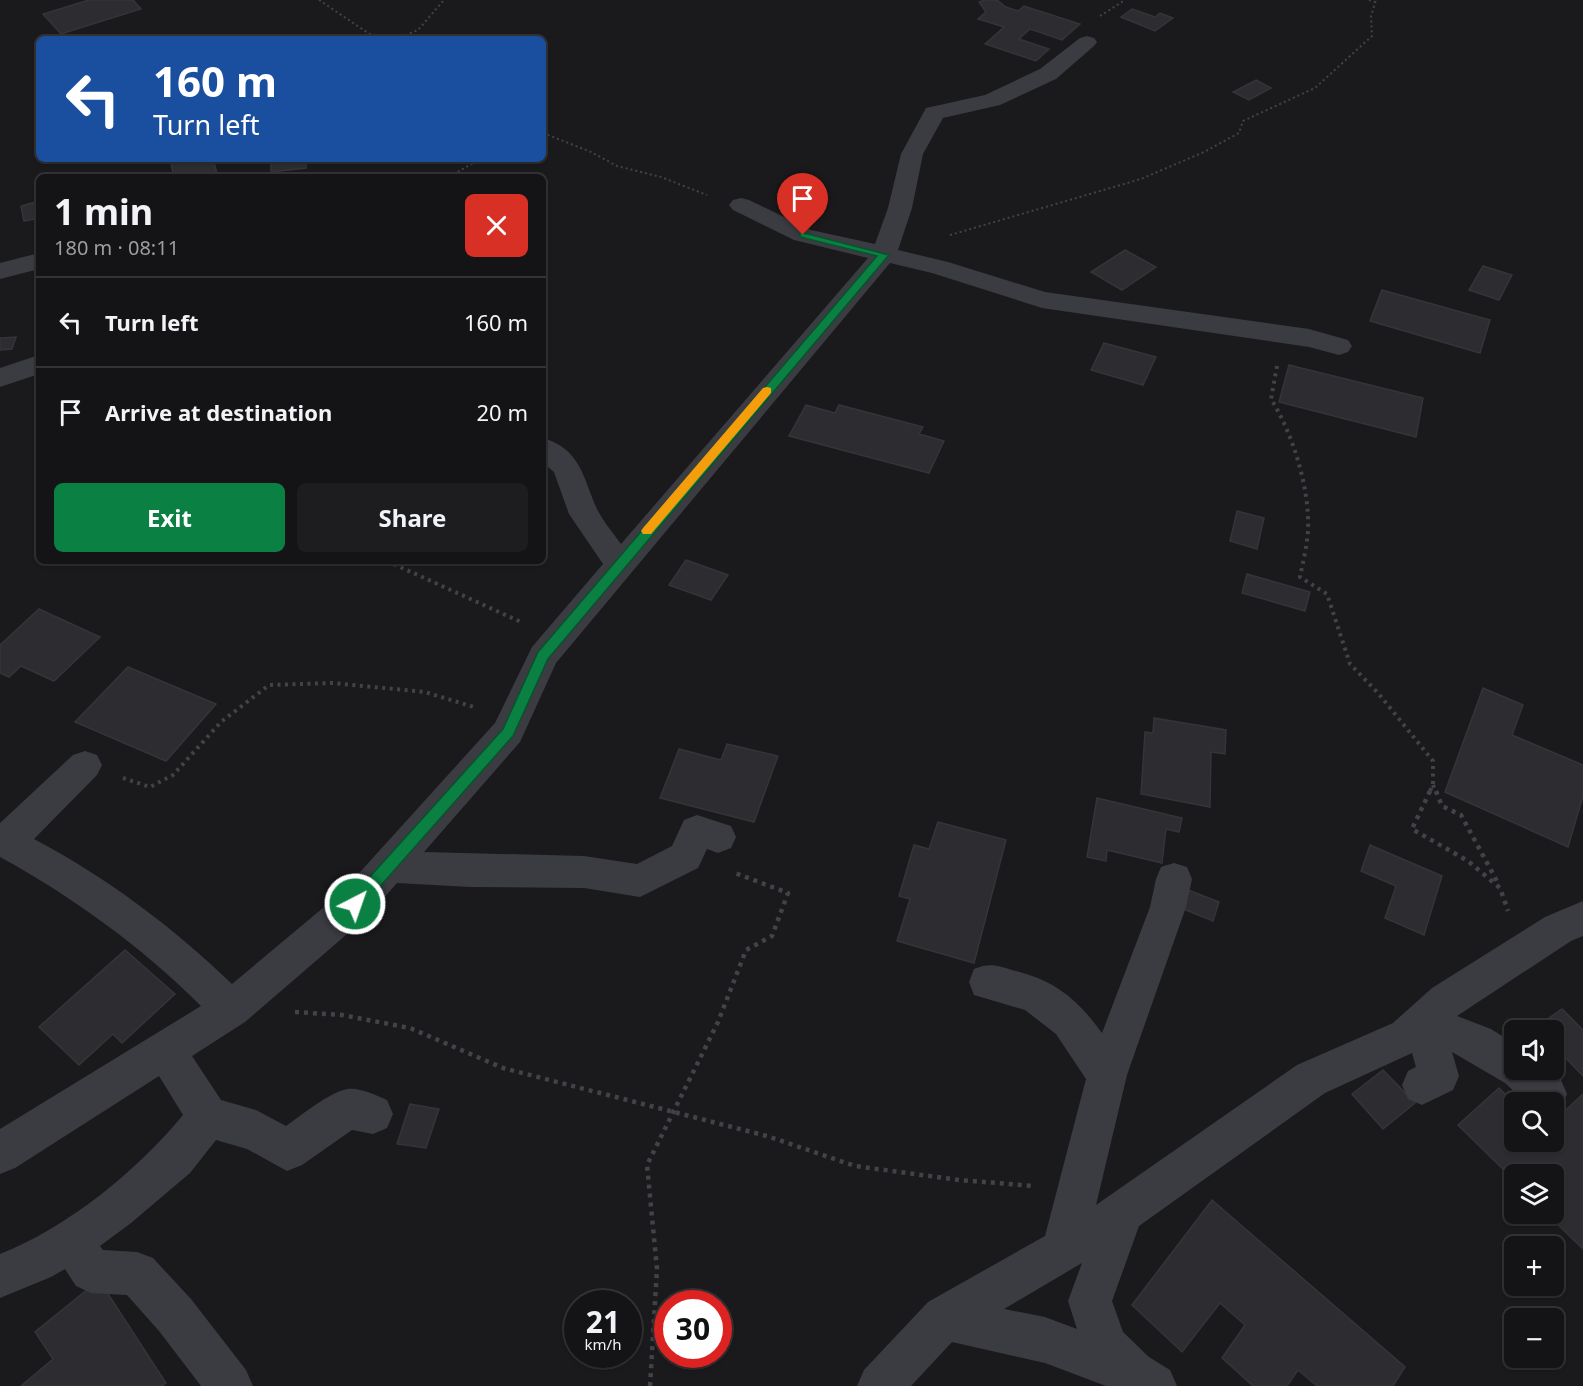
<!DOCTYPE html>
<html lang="en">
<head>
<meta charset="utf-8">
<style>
	body { margin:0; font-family:"Noto Sans",sans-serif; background:#1d1d1f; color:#f1f3f6; height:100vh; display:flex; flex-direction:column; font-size:22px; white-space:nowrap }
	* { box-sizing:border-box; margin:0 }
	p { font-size:20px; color:#9d9ea1 }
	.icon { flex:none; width:33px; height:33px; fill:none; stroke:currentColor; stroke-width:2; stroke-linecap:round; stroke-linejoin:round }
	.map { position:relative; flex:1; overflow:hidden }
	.panel { position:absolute; left:36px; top:174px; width:510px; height:390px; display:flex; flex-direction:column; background:#141416; border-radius:9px; box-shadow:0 2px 4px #0004,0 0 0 2px #333335 }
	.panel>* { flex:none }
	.banner { position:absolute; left:36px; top:36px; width:510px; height:126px; border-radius:9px; box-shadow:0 2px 4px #0004,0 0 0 2px #333335; background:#1a4fa0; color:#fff; overflow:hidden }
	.tools { position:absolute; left:1504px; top:1020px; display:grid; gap:12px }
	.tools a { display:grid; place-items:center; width:60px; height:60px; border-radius:9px; background:#141416; box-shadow:0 2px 4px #0004,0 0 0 2px #333335; font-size:30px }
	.speed { position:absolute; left:564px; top:1290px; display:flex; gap:12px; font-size:30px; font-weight:700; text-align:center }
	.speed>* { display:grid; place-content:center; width:78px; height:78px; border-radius:50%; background:#141416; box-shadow:0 2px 4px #0004,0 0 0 2px #333335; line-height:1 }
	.speed small { font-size:15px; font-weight:400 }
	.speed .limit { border:9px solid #d22; background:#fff; color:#111 }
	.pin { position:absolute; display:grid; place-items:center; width:51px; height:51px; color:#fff; margin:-62px -26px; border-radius:50% 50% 50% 0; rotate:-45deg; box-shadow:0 0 6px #0007 }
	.pin .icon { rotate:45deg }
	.me { position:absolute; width:66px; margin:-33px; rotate:41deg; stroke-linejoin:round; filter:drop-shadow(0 0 4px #0008) }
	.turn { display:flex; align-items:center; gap:21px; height:126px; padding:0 18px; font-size:27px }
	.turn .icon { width:78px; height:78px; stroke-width:2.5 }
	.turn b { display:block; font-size:42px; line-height:51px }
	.round { display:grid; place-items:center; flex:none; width:63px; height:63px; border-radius:9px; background:#1d1d1f }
	.overview { display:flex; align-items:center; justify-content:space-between; height:102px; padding:0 18px }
	h1 { font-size:36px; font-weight:700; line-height:45px }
	.action { display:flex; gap:12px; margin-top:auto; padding:12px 18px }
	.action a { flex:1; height:69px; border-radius:9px; background:#0b8043; color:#fff; font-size:24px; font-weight:700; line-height:69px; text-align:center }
	.action a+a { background:#1d1d1f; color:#f1f3f6 }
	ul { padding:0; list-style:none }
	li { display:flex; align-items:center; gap:18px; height:90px; padding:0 18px; border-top:2px solid #333335 }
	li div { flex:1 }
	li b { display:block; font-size:22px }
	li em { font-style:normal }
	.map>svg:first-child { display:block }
	.building { fill:#2d2d31; stroke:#343439; stroke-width:1.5 }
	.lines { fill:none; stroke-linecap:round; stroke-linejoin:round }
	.path-far2 { stroke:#414349; stroke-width:2; stroke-dasharray:2 3; stroke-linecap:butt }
	.path-far1 { stroke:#414349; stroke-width:4; stroke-dasharray:3 4.5; stroke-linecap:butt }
	.path { stroke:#414349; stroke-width:4.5; stroke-dasharray:4 5; stroke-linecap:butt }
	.minor { fill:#3b3c42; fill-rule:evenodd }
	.route { fill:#0b8043; stroke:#07532c; stroke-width:1.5 }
	.slow { fill:#f59e0b }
</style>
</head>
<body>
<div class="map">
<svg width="1583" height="1386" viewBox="0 0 1583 1386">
	<rect width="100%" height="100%" fill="#1a1a1d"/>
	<g class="building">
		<polygon points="89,0 133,0 141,9 61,34 43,14"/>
		<polygon points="985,0 997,0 1006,7 1018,11 1024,6 1080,24 1062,40 1030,29 1019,39 1049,49 1036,61 985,44 1004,27 978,19 986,12 979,2"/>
		<polygon points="1132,9 1155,17 1160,13 1173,18 1155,31 1121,17"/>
		<polygon points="1256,80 1271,88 1249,100 1233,92"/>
		<polygon points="170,159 213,159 218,177 174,177"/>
		<polygon points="271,159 306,159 306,168 271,172"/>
		<polygon points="39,201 39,231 38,231 34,219 24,221 21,206"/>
		<polygon points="1125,250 1156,267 1122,290 1091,272"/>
		<polygon points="1483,266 1512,275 1499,300 1469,290"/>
		<polygon points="1382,290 1490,320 1480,353 1370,321"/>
		<polygon points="16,337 12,349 0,350 0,338"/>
		<polygon points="1104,343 1156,357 1143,385 1091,370"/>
		<polygon points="1289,365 1423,398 1416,437 1279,402"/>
		<polygon points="806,405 835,413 839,405 923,427 919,434 944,441 929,473 789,436"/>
		<polygon points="1237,511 1264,518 1257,549 1230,541"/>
		<polygon points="686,560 728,575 711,600 669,585"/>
		<polygon points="1247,574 1310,592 1305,611 1242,593"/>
		<polygon points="39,609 100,637 54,681 21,666 9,677 0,673 0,645"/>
		<polygon points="128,667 216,704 166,761 75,722"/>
		<polygon points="1483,688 1523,705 1512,735 1583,765 1583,796 1568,847 1445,792"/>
		<polygon points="1154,718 1226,730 1225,754 1211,752 1210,807 1141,794 1145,732 1153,733"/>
		<polygon points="727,744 778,756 754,822 660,798 679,749 721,760"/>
		<polygon points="1097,798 1182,818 1179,832 1166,829 1162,863 1107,850 1106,861 1087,857"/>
		<polygon points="938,822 1006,840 974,963 897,941 910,899 899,896 914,845 929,849"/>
		<polygon points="1370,845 1442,876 1424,935 1385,918 1396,886 1361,871"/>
		<polygon points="1188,890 1219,902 1213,921 1181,908"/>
		<polygon points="125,950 175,994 122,1043 113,1034 79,1065 39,1027"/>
		<polygon points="1562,1009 1583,1030 1583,1076 1554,1046 1554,1030 1539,1030 1536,1027"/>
		<polygon points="1383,1070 1415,1103 1383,1129 1352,1094"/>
		<polygon points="1499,1088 1515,1104 1515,1142 1554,1142 1554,1121 1583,1094 1583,1249 1547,1214 1554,1214 1554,1174 1515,1174 1515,1181 1458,1125"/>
		<polygon points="410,1104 439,1109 426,1148 397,1144"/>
		<polygon points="1212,1200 1405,1367 1393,1386 1317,1386 1298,1370 1287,1386 1253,1386 1222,1358 1245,1325 1220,1303 1182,1352 1132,1305"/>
		<polygon points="99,1280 166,1383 162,1386 21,1386 53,1359 35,1332"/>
	</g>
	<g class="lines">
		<g class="path-far2">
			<polyline points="319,0 377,39"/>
			<polyline points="1369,0 1375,2"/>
			<polyline points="1100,16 1125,0"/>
			<polyline points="396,39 418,30 444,0"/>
			<polyline points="543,133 591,152 617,166 661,177 707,195"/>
			<polyline points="449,177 480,159"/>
			<polyline points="950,235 1141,179 1204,152 1239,133 1243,121 1315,88 1372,36 1371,16 1376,0"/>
		</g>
		<g class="path-far1">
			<path d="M1277,366l-6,33c22,35 39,90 37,132 -1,15 -5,31 -8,46l27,17 23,70 28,29 55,68v24l-4,8"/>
			<polyline points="387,561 521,622"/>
			<polyline points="123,778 150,787 173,775 221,722 269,685 332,683 425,692 477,708"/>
			<polyline points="1433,785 1436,793"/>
		</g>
		<g class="path">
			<polyline points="1430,791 1412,829 1468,861 1500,888 1508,911"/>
			<polyline points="1436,791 1442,806 1461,815 1499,885"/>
			<polyline points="295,1012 342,1015 410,1028 503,1068 767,1136 855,1166 959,1180 1034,1186"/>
			<polyline points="650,1386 657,1269 647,1165 718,1022 746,950 772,936 788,893 735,873"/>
		</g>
		<g class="minor">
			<path d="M1087,36l7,2 3,4 -3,4 -38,33 -56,26 -57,13 -20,36 -11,54 -14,42 50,12 97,30 264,37 39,11 4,6 -4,6 -9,3 -30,-8 -267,-39 -110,-35 -42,-10 -334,400 -36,79 -96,110 160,4 53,8 35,-18 12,-26 13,-5 34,11 5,11 -5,11 -13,5 -11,-4 -9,19 -58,29 -56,-9 -114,-1 -73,-4 -29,33 -123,106 -53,34 29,44 35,10 30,16c16,-11 42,-33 61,-37 12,-2 29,6 40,11l6,14 -6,14 -14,6 -21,-4 -50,35 -15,6 -40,-22 -31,-9 -26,33 -59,50 -31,23 3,4 34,2 16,6 38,41 55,71 7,16h-52l-42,-55 -32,-36 -36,-2 -15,-7 -11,-17 -14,8 -51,21v-44c67,-26 138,-84 183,-139l-24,-39 -144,92 -15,6v-45l201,-123c-59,-59 -128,-109 -201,-149v-34l73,-68 12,-4 12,4 5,10 -5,10 -63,64c72,38 139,88 198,145l110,-92 153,-169 37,-76 71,-83 -34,-50 -15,-42 -11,-9v-25c38,11 40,40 54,71 6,12 16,24 24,35l247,-286 -74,-18 -61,-30 -4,-5 4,-5 8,-2 8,2 62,30 64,14 13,-36 13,-54 25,-46 59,-13 55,-26 40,-31z"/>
			<polygon points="39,253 39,269 0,279 0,263"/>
			<polygon points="39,355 39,374 0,387 0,368"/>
			<path d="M1174,863l13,4 5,12 -6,28 -59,168 -31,130 201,-140 96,-42 39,-35 113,-71 38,-16v35l-12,5 -114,75 34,13 24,15v26h35l11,10 6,14 -6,14 -7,3v-9h-28l-21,-19 -53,-31 7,24 -6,14 -31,15 -14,-6 -6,-14 6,-14 8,-4 -4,-14 -87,40 -186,133 -27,75 11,31 26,25 21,13 7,16h-71l-61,-23 -93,-21 -41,44h-54l7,-16 64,-68 117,-66 41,-157 -30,-45 -31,-24 -51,-15 -5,-13 5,-13c18,-7 23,-3 42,2 40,10 62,29 86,62l48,-126 6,-28 5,-12zM1082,1263l-14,38 9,28 -32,-12 -41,-8z"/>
		</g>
	</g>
	<polygon class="route" points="800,232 889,255 548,659 513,736 361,908 355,911 350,908 348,904 350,899 503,729 538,652 877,256 800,237"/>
	<polygon class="slow" points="767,387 771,388 771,393 651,534 643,534 641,531 643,528 763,388"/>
</svg>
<div class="tools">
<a><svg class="icon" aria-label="sound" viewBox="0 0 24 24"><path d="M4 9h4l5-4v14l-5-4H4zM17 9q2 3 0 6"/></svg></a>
<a><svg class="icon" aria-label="search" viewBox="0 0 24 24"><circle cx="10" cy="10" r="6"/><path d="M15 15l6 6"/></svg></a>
<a><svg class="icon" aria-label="layers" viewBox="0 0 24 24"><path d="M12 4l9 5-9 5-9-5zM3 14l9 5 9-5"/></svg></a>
<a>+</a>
<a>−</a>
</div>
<div class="speed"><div>21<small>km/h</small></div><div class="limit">30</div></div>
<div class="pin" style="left:803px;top:235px;background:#d93025"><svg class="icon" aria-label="arrive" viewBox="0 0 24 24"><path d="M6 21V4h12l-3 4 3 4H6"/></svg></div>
<svg class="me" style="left:355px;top:904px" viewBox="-20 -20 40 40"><circle r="17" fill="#0b8043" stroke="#fff" stroke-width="3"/><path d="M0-11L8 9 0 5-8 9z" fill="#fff"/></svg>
<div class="banner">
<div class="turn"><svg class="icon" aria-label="left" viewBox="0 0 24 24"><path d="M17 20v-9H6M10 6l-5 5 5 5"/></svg><div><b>160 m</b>Turn left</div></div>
</div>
<section class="panel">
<div class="overview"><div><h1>1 min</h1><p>180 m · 08:11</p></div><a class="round" style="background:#d93025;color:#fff"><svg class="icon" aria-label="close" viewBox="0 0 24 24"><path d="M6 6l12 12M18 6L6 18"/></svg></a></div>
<ul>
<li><svg class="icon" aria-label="left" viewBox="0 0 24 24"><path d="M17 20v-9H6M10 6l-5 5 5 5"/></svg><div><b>Turn left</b></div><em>160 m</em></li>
<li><svg class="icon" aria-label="arrive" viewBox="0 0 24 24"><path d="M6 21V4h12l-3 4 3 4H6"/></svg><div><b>Arrive at destination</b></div><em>20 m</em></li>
</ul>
<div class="action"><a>Exit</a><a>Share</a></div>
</section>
</div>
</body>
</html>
